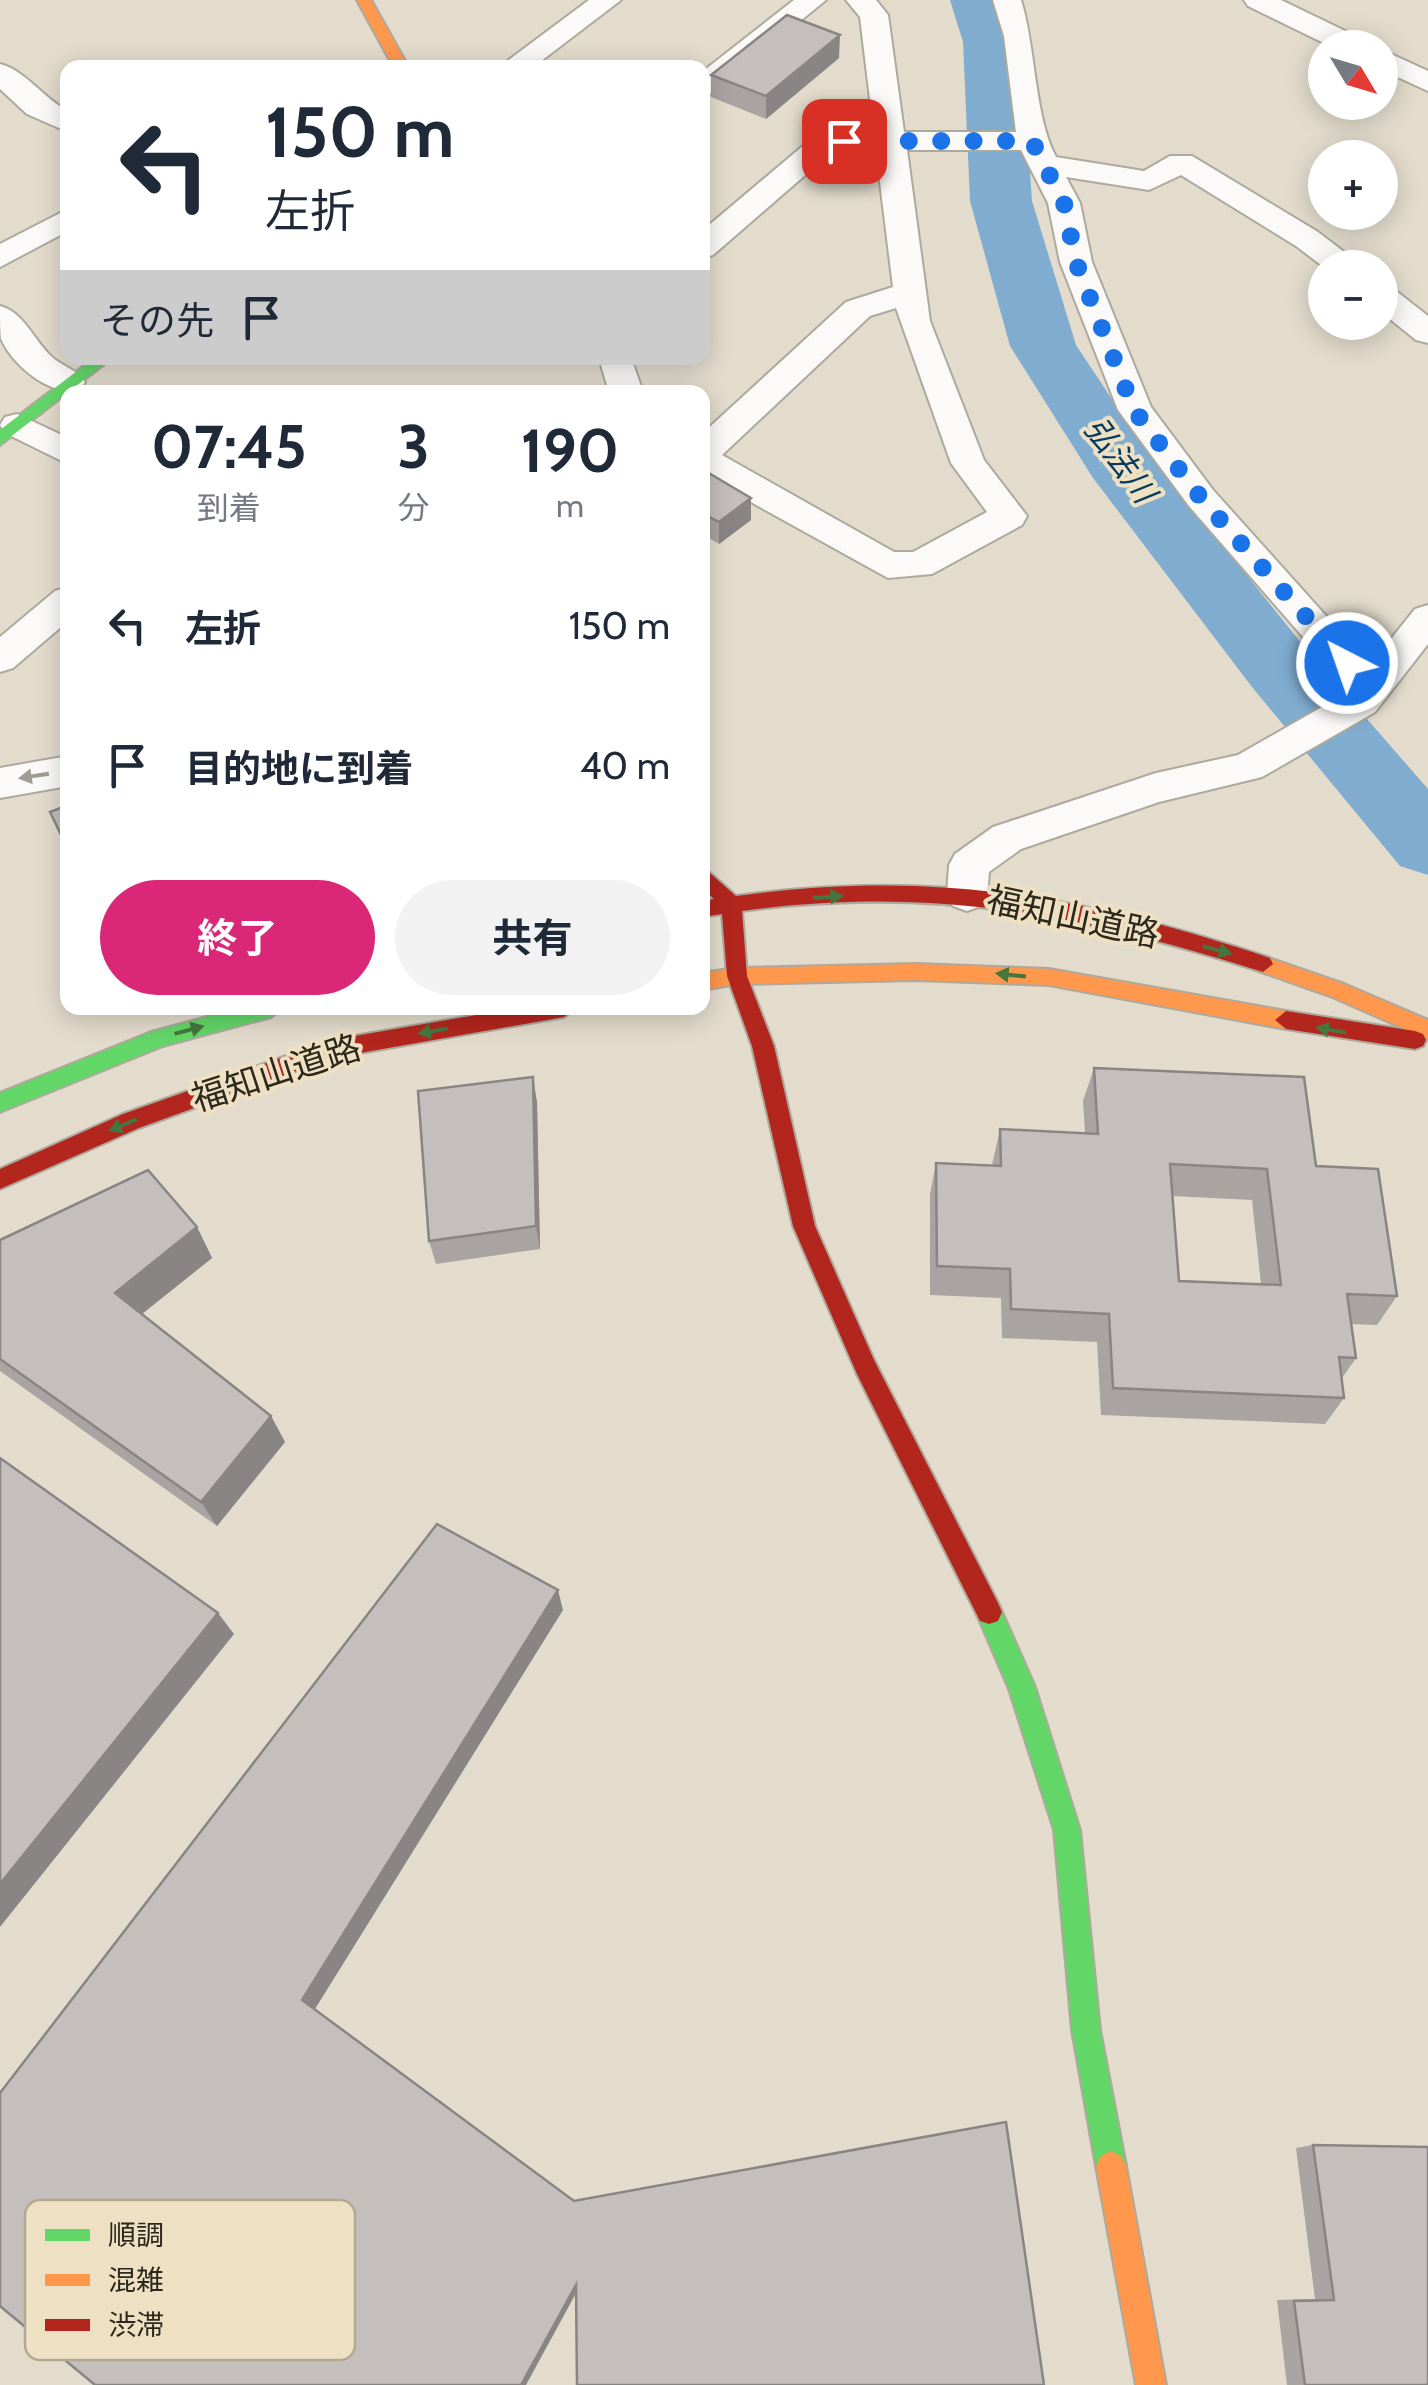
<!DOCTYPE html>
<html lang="ja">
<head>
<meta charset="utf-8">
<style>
	body { margin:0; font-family:Cabin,"Noto Sans JP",sans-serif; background:#f2f2f3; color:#1f2937; height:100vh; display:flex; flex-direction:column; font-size:38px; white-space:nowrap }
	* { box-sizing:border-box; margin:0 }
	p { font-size:32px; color:#747a83 }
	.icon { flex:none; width:55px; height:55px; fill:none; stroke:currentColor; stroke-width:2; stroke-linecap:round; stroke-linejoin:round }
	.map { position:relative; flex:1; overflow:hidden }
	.side { position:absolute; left:60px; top:385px; width:650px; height:630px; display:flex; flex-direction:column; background:#fff; border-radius:20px; box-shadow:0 5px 25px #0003 }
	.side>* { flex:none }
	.banner { position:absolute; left:60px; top:60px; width:650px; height:305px; border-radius:20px; box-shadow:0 5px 25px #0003; background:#fff; color:#1f2937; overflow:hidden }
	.needle { width:65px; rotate:128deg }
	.controls { position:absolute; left:1308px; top:30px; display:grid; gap:20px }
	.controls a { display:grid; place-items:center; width:90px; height:90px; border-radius:50%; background:#fff; box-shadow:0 5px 25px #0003; font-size:50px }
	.pin { position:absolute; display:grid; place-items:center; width:85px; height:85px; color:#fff; margin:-42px; border-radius:20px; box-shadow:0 5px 15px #0006 }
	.me { position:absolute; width:110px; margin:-55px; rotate:319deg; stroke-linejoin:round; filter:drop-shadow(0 0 8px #0008) }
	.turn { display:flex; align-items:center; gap:35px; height:210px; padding:0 40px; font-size:45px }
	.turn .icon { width:130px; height:130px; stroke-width:2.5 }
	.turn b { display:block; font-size:70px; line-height:85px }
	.then { display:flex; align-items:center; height:95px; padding:0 40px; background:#0003; gap:20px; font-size:38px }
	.eta { display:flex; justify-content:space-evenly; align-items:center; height:170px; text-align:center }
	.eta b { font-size:60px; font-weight:700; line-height:70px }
	.button { display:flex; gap:20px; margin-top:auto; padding:20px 40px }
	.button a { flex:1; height:115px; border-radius:60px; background:#db2777; color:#fff; font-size:40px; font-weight:700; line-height:115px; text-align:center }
	.button a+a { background:#f2f2f3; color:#1f2937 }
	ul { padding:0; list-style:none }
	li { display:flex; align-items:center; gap:30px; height:140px; padding:0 40px }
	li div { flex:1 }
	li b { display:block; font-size:38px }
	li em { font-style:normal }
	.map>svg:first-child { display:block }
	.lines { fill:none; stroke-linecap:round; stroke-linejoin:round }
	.river { fill:#80acd0; fill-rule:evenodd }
	.street-casing { stroke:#aea99d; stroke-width:4 }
	.fast-casing { stroke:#aea99d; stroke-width:4 }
	.slow-casing { stroke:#aea99d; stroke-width:4 }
	.jam-casing { stroke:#aea99d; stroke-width:4 }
	.street { fill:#fbfaf8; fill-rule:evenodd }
	.fast { fill:#63d668; fill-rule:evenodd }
	.slow { fill:#ff974d; fill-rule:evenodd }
	.jam { fill:#b3261e; fill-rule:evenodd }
	.wall { fill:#a9a3a2; fill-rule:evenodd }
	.shaded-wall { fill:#898584 }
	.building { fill:#c4bebc; stroke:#898584; stroke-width:2.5; fill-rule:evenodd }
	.oneway { fill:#9e9c95 }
	.oneway2 { fill:#45763e }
	.route { stroke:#1a73e8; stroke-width:18; stroke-dasharray:0 32.4 }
	.labels { text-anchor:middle; stroke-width:8; stroke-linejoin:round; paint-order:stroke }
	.far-water-label { font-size:32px; font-style:italic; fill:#063a61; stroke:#ede0c3 }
	.street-label { font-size:35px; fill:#2d281c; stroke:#ede0c3 }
	.key { fill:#ede0c3; stroke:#b3a991; stroke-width:2.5 }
	.key-label { font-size:28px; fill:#2d281c }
</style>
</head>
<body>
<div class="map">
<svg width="1428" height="2385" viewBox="0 0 1428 2385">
	<rect width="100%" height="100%" fill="#e3dccd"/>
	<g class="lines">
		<polygon class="river" points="950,0 1006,0 1021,42 1032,201 1076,345 1143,446 1306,649 1428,789 1428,875 1400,866 1252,687 1093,478 1010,346 970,201 963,42"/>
		<g class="street-casing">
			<g id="street">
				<polygon points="589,0 621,0 532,68 498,68"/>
				<polygon points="794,0 826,0 712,93 702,96 702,72"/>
				<path d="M846,0h30l12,15 16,117h112l-12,-96 -11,-36h28c15,48 13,116 35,157l88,14 26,-15h22l126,76 38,29 5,7h-36l-29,-22 -115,-71 -32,15 -83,-13 14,26 12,59 59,145 62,83 157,175 45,-56 13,-4v39l-53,68 -113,65 -103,25 -138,47 -32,23 -2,23 -6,11 -14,5 -14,-5 -6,-11 2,-30 6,-11 38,-27 163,-54 82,-18 112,-64 -161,-185 -71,-96 -58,-148 -12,-59 -27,-53h-114l23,171 54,139 43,56 -5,9 -90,49 -44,4 -186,-103v-41l144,-132 47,-15 -17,-137h-30l-20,7 -113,98 -11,3v-27l102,-86 39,-13h31l-14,-115zM896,308l55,155 36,49 -74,40h-19l-172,-97 148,-139z"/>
				<polygon points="1244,0 1281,0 1368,42 1372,48 1334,48 1248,6"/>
				<polygon points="1380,49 1428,71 1428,91 1380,69"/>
				<path d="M0,64c25,6 44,35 68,47v21l-41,-18 -27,-25z"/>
				<polygon points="68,209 68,231 0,267 0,244"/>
				<polygon points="1380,284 1391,287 1428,316 1428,343 1416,340 1380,311"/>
				<path d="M0,306c24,6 34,35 52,51 11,10 25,12 33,25l-5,8c-29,7 -67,-24 -79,-51 -1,-9 -1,-24 -1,-33z"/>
				<polygon points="599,358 631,358 643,392 609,392"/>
				<polygon points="17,414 68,438 68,464 5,433 0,425 5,417"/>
				<polygon points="68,587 68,621 13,668 0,672 0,637 55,591"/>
				<polygon points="68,756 68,786 0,798 0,768"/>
			</g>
		</g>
		<g class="fast-casing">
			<g id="fast">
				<polygon points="94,358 112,358 0,445 0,430"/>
				<polygon points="240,1008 282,1008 271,1017 163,1046 0,1112 0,1093 151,1032"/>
				<polygon points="989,1600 998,1603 1035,1687 1080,1830 1100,2030 1126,2166 1121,2176 1111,2181 1101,2176 1096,2166 1072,2030 1054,1830 1009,1689 976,1612 980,1603"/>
			</g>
		</g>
		<g class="slow-casing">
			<g id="slow">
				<polygon points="357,0 371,0 409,68 394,68"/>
				<polygon points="1263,956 1344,984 1428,1020 1428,1039 1330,996 1256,970 1253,964 1256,958"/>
				<polygon points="915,964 1049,969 1286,1011 1297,1020 1286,1029 1049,985 915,980 737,984 702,990 702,973 737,968"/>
				<polygon points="1111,2151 1121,2156 1126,2166 1166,2385 1136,2385 1096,2166 1101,2156"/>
			</g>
		</g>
		<g class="jam-casing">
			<g id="jam">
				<path d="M702,866l34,30c196,-27 348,0 534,62l3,6 -10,8c-180,-57 -331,-87 -521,-61l5,65 27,70 41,180 59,134 124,243 4,9 -4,9 -9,3 -9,-3 -123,-247 -64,-148 -41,-180 -25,-70 -5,-62 -20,3v-16l12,-2 -12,-11z"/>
				<polygon points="517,1008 575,1008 564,1017 332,1058 139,1128 0,1189 0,1169 123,1114 331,1040"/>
				<polygon points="1286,1011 1415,1031 1423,1034 1426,1040 1423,1046 1415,1049 1286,1029 1275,1020"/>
			</g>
		</g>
		<use href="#street" class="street"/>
		<use href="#fast" class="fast"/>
		<use href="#slow" class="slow"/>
		<use href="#jam" class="jam"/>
	</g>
	<g class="wall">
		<polygon points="839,58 766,119 711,97 711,75 714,73"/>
		<polygon points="702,469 751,498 751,520 719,544 702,534"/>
		<path d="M1094,1068l222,98 81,130 -20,29 -26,-1 5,34 -14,20 2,20 -19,26 -224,-9 -4,-73 -95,-4 -1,-40 -71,-3v-101l6,-31 56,2 8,-36 85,4 -2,-32zM1172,1196l80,4 9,84 -82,-3z"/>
		<polygon points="533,1077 537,1103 540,1249 436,1264 429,1241"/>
		<polygon points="197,1227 212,1258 142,1314 271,1416 285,1442 217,1526 0,1371 0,1240"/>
		<polygon points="1313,2145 1428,2385 1287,2385 1277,2300 1315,2299 1296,2148"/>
	</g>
	<g class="shaded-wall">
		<polygon points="840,35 839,58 766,119 766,96"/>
		<polygon points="751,498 751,520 719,544 719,522"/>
		<polygon points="533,1077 537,1103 540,1249 536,1226"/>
		<polygon points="197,1227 212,1258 133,1321 115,1293"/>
		<polygon points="271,1416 285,1442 217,1526 201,1502"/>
		<polygon points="558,1590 563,1610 315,2009 578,2203 302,2000"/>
		<polygon points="218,1613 234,1634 0,1927 0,1884"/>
		<polygon points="581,2284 526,2385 521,2385 576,2285"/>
	</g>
	<g class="building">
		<polygon points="787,15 840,35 766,96 711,75"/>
		<polygon points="702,469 751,498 719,522 702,513"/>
		<polygon points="68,805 68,849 50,812"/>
		<path d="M1094,1068l210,9 12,89 62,3 19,127 -50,-2 9,64 -17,-1 5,41 -231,-10 -4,-74 -98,-5 -1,-40 -73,-3 -1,-103 65,3 -1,-37 98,5zM1170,1164l97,5 14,116 -102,-4z"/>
		<polygon points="533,1077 536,1226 429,1241 418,1091"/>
		<polygon points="148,1170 197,1227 115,1293 271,1416 201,1502 0,1359 0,1240"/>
		<polygon points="0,1458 218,1613 0,1884"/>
		<polygon points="437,1524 558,1590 302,2000 574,2201 1006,2122 1044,2385 577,2385 576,2285 521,2385 95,2385 0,2306 0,2093"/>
		<polygon points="1313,2145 1428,2147 1428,2385 1305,2385 1294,2301 1334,2300"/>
	</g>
	<defs><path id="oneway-solid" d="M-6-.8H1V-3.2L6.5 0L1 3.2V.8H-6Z" transform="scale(2.5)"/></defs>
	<use class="oneway" href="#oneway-solid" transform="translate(34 776) rotate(171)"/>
	<g class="oneway2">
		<use href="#oneway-solid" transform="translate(828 897) rotate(-4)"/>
		<use href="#oneway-solid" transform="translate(1217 950) rotate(15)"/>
		<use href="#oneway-solid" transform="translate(1011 975) rotate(-174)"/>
		<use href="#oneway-solid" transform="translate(189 1030) rotate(-15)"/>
		<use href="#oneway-solid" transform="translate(1331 1030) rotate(-170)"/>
		<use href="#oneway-solid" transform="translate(433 1031) rotate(170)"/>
		<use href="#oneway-solid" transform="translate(123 1125) rotate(157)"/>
	</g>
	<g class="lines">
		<polyline class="route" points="844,141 1032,141 1064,203 1076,262 1134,410 1201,498 1347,663"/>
	</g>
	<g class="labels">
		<g class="far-water-label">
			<text transform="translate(1120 460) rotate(54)" y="11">弘法川</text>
		</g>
		<g class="street-label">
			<text transform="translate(1073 917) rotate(12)" y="12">福知山道路</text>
			<text transform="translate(276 1073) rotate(-18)" y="12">福知山道路</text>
		</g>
	</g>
	<rect x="25" y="2200" width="330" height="160" rx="15" class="key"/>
	<rect x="45" y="2229" width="45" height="12" fill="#63d668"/>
	<rect x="45" y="2274" width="45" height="12" fill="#ff974d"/>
	<rect x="45" y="2319" width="45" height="12" fill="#b3261e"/>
	<g class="key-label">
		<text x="108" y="2245">順調</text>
		<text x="108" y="2290">混雑</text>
		<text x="108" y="2335">渋滞</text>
	</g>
</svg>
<div class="controls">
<a><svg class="needle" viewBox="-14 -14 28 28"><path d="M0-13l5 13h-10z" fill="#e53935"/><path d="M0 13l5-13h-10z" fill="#747a83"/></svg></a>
<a>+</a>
<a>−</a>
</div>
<div class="pin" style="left:844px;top:141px;background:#d93025"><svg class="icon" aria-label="arrive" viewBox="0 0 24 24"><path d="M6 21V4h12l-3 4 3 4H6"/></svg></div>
<svg class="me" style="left:1347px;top:663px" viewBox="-20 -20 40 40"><circle r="17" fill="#1a73e8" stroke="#fff" stroke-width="3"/><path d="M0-11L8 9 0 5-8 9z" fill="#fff"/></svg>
<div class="banner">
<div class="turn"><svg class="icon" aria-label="left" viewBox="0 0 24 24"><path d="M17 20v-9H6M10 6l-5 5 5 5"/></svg><div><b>150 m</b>左折</div></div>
<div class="then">その先<svg class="icon" aria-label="arrive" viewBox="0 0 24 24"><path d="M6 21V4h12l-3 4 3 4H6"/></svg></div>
</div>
<section class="side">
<div class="eta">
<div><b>07:45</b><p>到着</p></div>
<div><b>3</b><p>分</p></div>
<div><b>190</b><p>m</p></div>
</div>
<ul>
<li><svg class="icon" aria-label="left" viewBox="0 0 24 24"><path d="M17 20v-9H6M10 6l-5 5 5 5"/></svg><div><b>左折</b></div><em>150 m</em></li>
<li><svg class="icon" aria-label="arrive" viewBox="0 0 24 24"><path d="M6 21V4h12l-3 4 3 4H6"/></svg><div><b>目的地に到着</b></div><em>40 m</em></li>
</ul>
<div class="button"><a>終了</a><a>共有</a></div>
</section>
</div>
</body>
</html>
